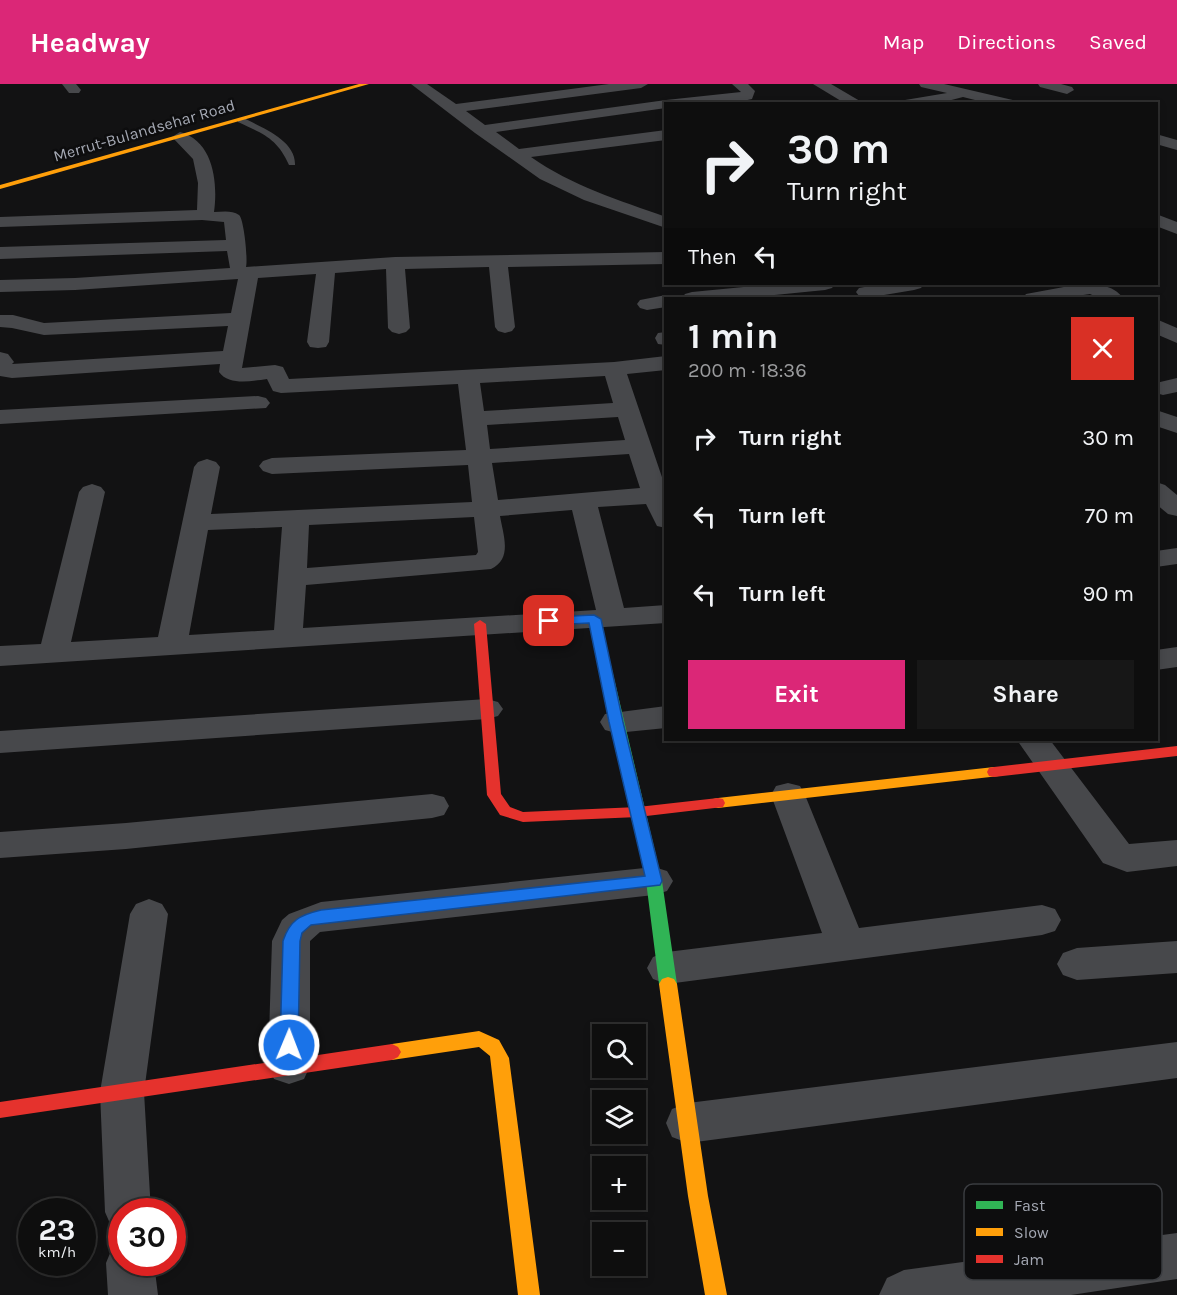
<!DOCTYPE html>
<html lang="en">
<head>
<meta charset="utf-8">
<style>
	body { margin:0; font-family:Karla,sans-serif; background:#171717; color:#f1f3f6; height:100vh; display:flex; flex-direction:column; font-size:22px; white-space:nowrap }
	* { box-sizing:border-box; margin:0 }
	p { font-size:20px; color:#9b9c9e }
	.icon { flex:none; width:33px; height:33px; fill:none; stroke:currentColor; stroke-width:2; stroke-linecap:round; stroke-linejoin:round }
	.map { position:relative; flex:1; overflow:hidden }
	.sheet { position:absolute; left:664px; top:213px; width:494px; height:444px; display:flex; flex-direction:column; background:#0e0e0e; border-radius:0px; box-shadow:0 3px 9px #0003,0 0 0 2px #2e2e2e }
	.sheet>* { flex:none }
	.top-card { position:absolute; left:664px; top:18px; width:494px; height:183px; border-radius:0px; box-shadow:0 3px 9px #0003,0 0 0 2px #2e2e2e; background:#0e0e0e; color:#f1f3f6; overflow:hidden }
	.buttons { position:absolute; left:592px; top:940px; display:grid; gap:12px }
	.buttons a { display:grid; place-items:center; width:54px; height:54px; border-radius:0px; background:#0e0e0e; box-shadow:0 3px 9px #0003,0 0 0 2px #2e2e2e; font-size:30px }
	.speed { position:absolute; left:18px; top:1114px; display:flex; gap:12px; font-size:30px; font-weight:700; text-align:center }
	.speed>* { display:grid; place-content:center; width:78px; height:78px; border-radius:50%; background:#0e0e0e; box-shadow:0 3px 9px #0003,0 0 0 2px #2e2e2e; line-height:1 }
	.speed small { font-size:15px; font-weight:400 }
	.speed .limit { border:9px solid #d22; background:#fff; color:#111 }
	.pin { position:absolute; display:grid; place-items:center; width:51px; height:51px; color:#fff; margin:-26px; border-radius:12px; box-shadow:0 3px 9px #0006 }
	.me { position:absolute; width:66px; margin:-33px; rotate:1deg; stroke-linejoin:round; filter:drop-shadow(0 0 4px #0008) }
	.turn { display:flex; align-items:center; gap:21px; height:126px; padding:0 24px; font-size:27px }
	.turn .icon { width:78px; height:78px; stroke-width:2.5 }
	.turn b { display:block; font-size:42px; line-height:51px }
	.then { display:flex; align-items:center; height:57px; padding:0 24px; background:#0003; gap:12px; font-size:22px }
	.round { display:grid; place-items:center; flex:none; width:63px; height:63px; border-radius:0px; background:#171717 }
	.summary { display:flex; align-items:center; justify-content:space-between; height:102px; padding:0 24px }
	h1 { font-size:36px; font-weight:700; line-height:45px }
	.action { display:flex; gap:12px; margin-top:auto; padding:12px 24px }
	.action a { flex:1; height:69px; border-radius:0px; background:#db2777; color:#fff; font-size:24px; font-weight:700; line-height:69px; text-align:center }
	.action a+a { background:#171717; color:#f1f3f6 }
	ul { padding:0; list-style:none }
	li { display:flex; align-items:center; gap:18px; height:78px; padding:0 24px }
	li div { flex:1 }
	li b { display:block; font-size:22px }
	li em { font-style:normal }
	header { display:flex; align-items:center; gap:36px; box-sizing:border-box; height:84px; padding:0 30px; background:#db2777; color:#fff }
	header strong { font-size:28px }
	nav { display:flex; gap:33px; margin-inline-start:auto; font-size:21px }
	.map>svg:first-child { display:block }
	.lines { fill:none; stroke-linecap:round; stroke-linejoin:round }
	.lane { fill:#47484b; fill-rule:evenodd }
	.street { fill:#47484b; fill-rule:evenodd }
	.fast { fill:#30b455; fill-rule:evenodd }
	.slow { fill:#ff9f0a; fill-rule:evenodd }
	.jam { fill:#e5322d; fill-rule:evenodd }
	.route { fill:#1a73e8; stroke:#114b97; stroke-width:1.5 }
	.labels { text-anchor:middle; stroke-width:5; stroke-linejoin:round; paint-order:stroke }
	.far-street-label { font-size:16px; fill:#a4a8b3; stroke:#0d0d0e }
	.key { fill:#0d0d0e; stroke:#3a3c40; stroke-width:1.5 }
	.key-label { font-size:16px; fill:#a4a8b3 }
</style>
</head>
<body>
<header>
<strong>Headway</strong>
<nav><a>Map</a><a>Directions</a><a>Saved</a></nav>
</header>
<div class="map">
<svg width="1177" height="1211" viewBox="0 0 1177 1211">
	<rect width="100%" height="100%" fill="#121213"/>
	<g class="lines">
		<path class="lane" d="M238,34h6c18,10 52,22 51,47h-6c-12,-27 -26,-31 -51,-43z"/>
		<g class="street">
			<polygon points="62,0 76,0 81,6 79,9 69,9"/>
			<path d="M411,0h16l29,20 153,-20h39l-7,4 -175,23 19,14 181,-25 75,-8 -9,-8h16l7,7 -3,8c-28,7 -58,5 -86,5v4l-170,24 23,17 147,-19v10l-135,17c41,29 88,43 135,60v11l-82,-28 -44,-21 -65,-46z"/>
			<polygon points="813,0 831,0 865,20 846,20"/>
			<polygon points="919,0 944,0 1017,17 1019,20 991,20 963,13 936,20 898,20 905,16 947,9 921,3"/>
			<polygon points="1038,0 1061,0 1072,3 1074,6 1067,10 1040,3"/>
			<path d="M180,48c34,9 38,52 34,80 8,0 18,-2 25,3 5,4 9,45 7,52l149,-10 271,-5v12l-158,3 7,60 -3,4 -7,2 -7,-2 -3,-4 -6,-60 -84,2 5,59 -4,4 -7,2 -7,-2 -4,-4 -2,-59 -51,4 -6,69 -3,5 -8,1 -8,-1 -3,-5 9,-68 -58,4 -16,90 33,-3 8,2 6,12 325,-17 52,-6v14l-39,4 39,115v39l-9,-2 -11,-22 -48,3 26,101 42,-3v18l-666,43v-20l41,-2 38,-152 4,-5 9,-3 9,3 4,5 -34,150 87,-5 36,-170 4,-5 9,-3 9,3 4,5 -9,47 261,-12 -4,-37 -196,9 -9,-3 -4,-5 4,-5 9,-3 194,-8 -8,-66 -177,9 -8,-2 -6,-12c-15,2 -38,7 -48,-7l1,-8 -208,14 -12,-2v-24l8,2 6,8 -2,2 211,-13 5,-25 -184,9 -32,-7 -12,-1v-12h13l31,8 187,-10 7,-34 -163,11 -75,2v-12l75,-2 155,-10 -3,-17 -227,8v-12l226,-7 -2,-18 -22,-2 -202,7v-10l197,-7 1,-27 -5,-24 -21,-22zM605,292l8,27 -129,8 -4,-28zM618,333l7,23 -135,9 -3,-24zM629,370l11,34 -142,12 -6,-37zM572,426l24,100 -293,18 3,-43 185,-16c22,-10 12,-35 9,-53zM474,433l4,35 -2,3 -169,13 2,-43zM282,443l-8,103 -85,5 19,-105z"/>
			<polygon points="1156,50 1177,56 1177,66 1156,60"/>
			<polygon points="1156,130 1177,138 1177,150 1156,142"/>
			<polygon points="773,200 835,200 832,204 825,206 744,214 682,214 685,210 692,208"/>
			<polygon points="881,200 924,200 921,204 914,206 866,214 859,212 856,208 859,204"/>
			<path d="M1080,200c15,0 33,0 43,14h-24l-9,-4 -27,4h-40l3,-4z"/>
			<polygon points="666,211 674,214 666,214 666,223 647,226 640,224 637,220 640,216"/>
			<polygon points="1156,235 1177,244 1177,259 1156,250"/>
			<polygon points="666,248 666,261 658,260 655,254 658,249"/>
			<polygon points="1177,294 1177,308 1163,311 1156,309 1156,299"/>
			<polygon points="258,312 266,314 270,319 266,324 0,340 0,326"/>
			<polygon points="1156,326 1177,333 1177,349 1156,342"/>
			<polygon points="1156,398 1165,401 1177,411 1177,432 1168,430 1156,420"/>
			<polygon points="1177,464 1177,480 1156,483 1156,467"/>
			<polygon points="1177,563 1177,583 1156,586 1156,566"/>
			<polygon points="487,615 498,618 503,625 498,632 487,635 0,669 0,647"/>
			<polygon points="666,622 666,644 616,649 605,646 600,638 605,630"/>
			<polygon points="1017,656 1050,656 1129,760 1177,756 1177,782 1127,788 1103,779"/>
			<polygon points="788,699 800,702 805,711 859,844 1042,821 1055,825 1061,836 1055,847 1042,851 667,900 653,895 647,884 653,873 667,868 822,849 771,711 776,702"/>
			<polygon points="432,710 444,713 449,722 444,731 432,734 126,765 0,774 0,748 126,739"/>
			<polygon points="654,783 667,787 673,797 667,807 654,811 320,848 310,857 310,982 304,995 289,1000 274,995 268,982 272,857 282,836 289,830 321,818"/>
			<polygon points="149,815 162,820 168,830 144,1008 151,1128 122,1128 122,1148 112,1144 105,1128 100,1008 130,830 136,820"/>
			<polygon points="1177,857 1177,889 1077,896 1063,891 1057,880 1063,869 1077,864"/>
			<polygon points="1177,958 1177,994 688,1059 672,1053 666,1039 672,1025 688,1019"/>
			<polygon points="1177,1149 1177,1195 1071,1211 879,1211 887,1194 904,1186"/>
			<polygon points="122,1159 122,1179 154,1179 158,1211 108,1211 106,1179 113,1162"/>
		</g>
		<polygon class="fast" points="594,531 600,535 662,797 677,900 674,905 668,907 662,905 659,900 646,797 588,535"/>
		<g class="slow">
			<polygon points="359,0 369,0 0,105 0,101"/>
			<polygon points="994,683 999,684 1001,688 999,692 718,724 713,723 711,719 713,715 718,714"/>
			<polygon points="668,893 674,895 677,900 708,1112 727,1211 705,1211 688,1112 659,900 662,895"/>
			<polygon points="479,947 499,956 509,974 540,1211 518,1211 490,972 479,963 392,976 386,973 383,968 386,963 392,960"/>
		</g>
		<g class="jam">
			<polygon points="480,536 486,540 501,710 510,723 523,728 638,723 718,714 723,715 725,719 723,723 638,733 523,738 500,731 487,711 474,540"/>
			<polygon points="1177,662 1177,672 994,693 989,692 987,688 989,684 994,683"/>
			<polygon points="392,960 398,963 401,968 398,973 392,976 0,1034 0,1018"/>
		</g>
	</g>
	<path class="route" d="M594,531l7,4 22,103 39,159 -2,4 -349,40 -9,8 -2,8 -2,104 -2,6 -7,2 -6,-2 -3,-6 3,-104c7,-21 17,-26 38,-31l324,-34 -36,-154 -20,-99 -40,2 -7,-4 7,-4z"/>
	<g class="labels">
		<g class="far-street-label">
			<text transform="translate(144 46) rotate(-16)" y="6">Merrut-Bulandsehar Road</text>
		</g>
	</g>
	<rect x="964" y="1100" width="198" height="96" rx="9" class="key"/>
	<rect x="976" y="1117" width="27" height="8" fill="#30b455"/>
	<rect x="976" y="1144" width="27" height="8" fill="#ff9f0a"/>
	<rect x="976" y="1171" width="27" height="8" fill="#e5322d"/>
	<g class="key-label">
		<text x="1014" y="1127">Fast</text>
		<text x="1014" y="1154">Slow</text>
		<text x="1014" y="1181">Jam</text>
	</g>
</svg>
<div class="buttons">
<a><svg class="icon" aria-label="search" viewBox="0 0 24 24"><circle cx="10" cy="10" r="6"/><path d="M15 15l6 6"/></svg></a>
<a><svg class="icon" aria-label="layers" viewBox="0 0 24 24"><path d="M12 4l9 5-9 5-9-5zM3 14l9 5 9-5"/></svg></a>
<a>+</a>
<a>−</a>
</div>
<div class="speed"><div>23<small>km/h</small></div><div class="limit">30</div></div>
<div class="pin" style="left:549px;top:537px;background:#d93025"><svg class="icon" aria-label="arrive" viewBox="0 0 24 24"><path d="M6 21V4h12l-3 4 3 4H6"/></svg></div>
<svg class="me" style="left:289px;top:961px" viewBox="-20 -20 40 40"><circle r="17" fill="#1a73e8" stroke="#fff" stroke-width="3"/><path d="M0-11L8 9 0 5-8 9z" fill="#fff"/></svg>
<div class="top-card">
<div class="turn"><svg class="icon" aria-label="right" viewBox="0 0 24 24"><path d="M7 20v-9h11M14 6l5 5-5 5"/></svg><div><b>30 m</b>Turn right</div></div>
<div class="then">Then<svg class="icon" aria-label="left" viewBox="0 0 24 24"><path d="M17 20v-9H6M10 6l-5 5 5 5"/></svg></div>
</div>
<section class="sheet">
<div class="summary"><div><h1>1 min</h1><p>200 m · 18:36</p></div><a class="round" style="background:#d93025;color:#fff"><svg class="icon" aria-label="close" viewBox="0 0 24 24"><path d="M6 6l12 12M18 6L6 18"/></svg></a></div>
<ul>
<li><svg class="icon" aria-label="right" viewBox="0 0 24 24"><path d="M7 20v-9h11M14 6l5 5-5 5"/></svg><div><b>Turn right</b></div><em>30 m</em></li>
<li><svg class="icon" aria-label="left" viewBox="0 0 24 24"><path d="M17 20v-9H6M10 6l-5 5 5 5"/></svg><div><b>Turn left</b></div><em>70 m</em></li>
<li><svg class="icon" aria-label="left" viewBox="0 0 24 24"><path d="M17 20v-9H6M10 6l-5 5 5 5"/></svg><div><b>Turn left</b></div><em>90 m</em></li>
</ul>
<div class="action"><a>Exit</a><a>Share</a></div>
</section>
</div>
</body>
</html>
